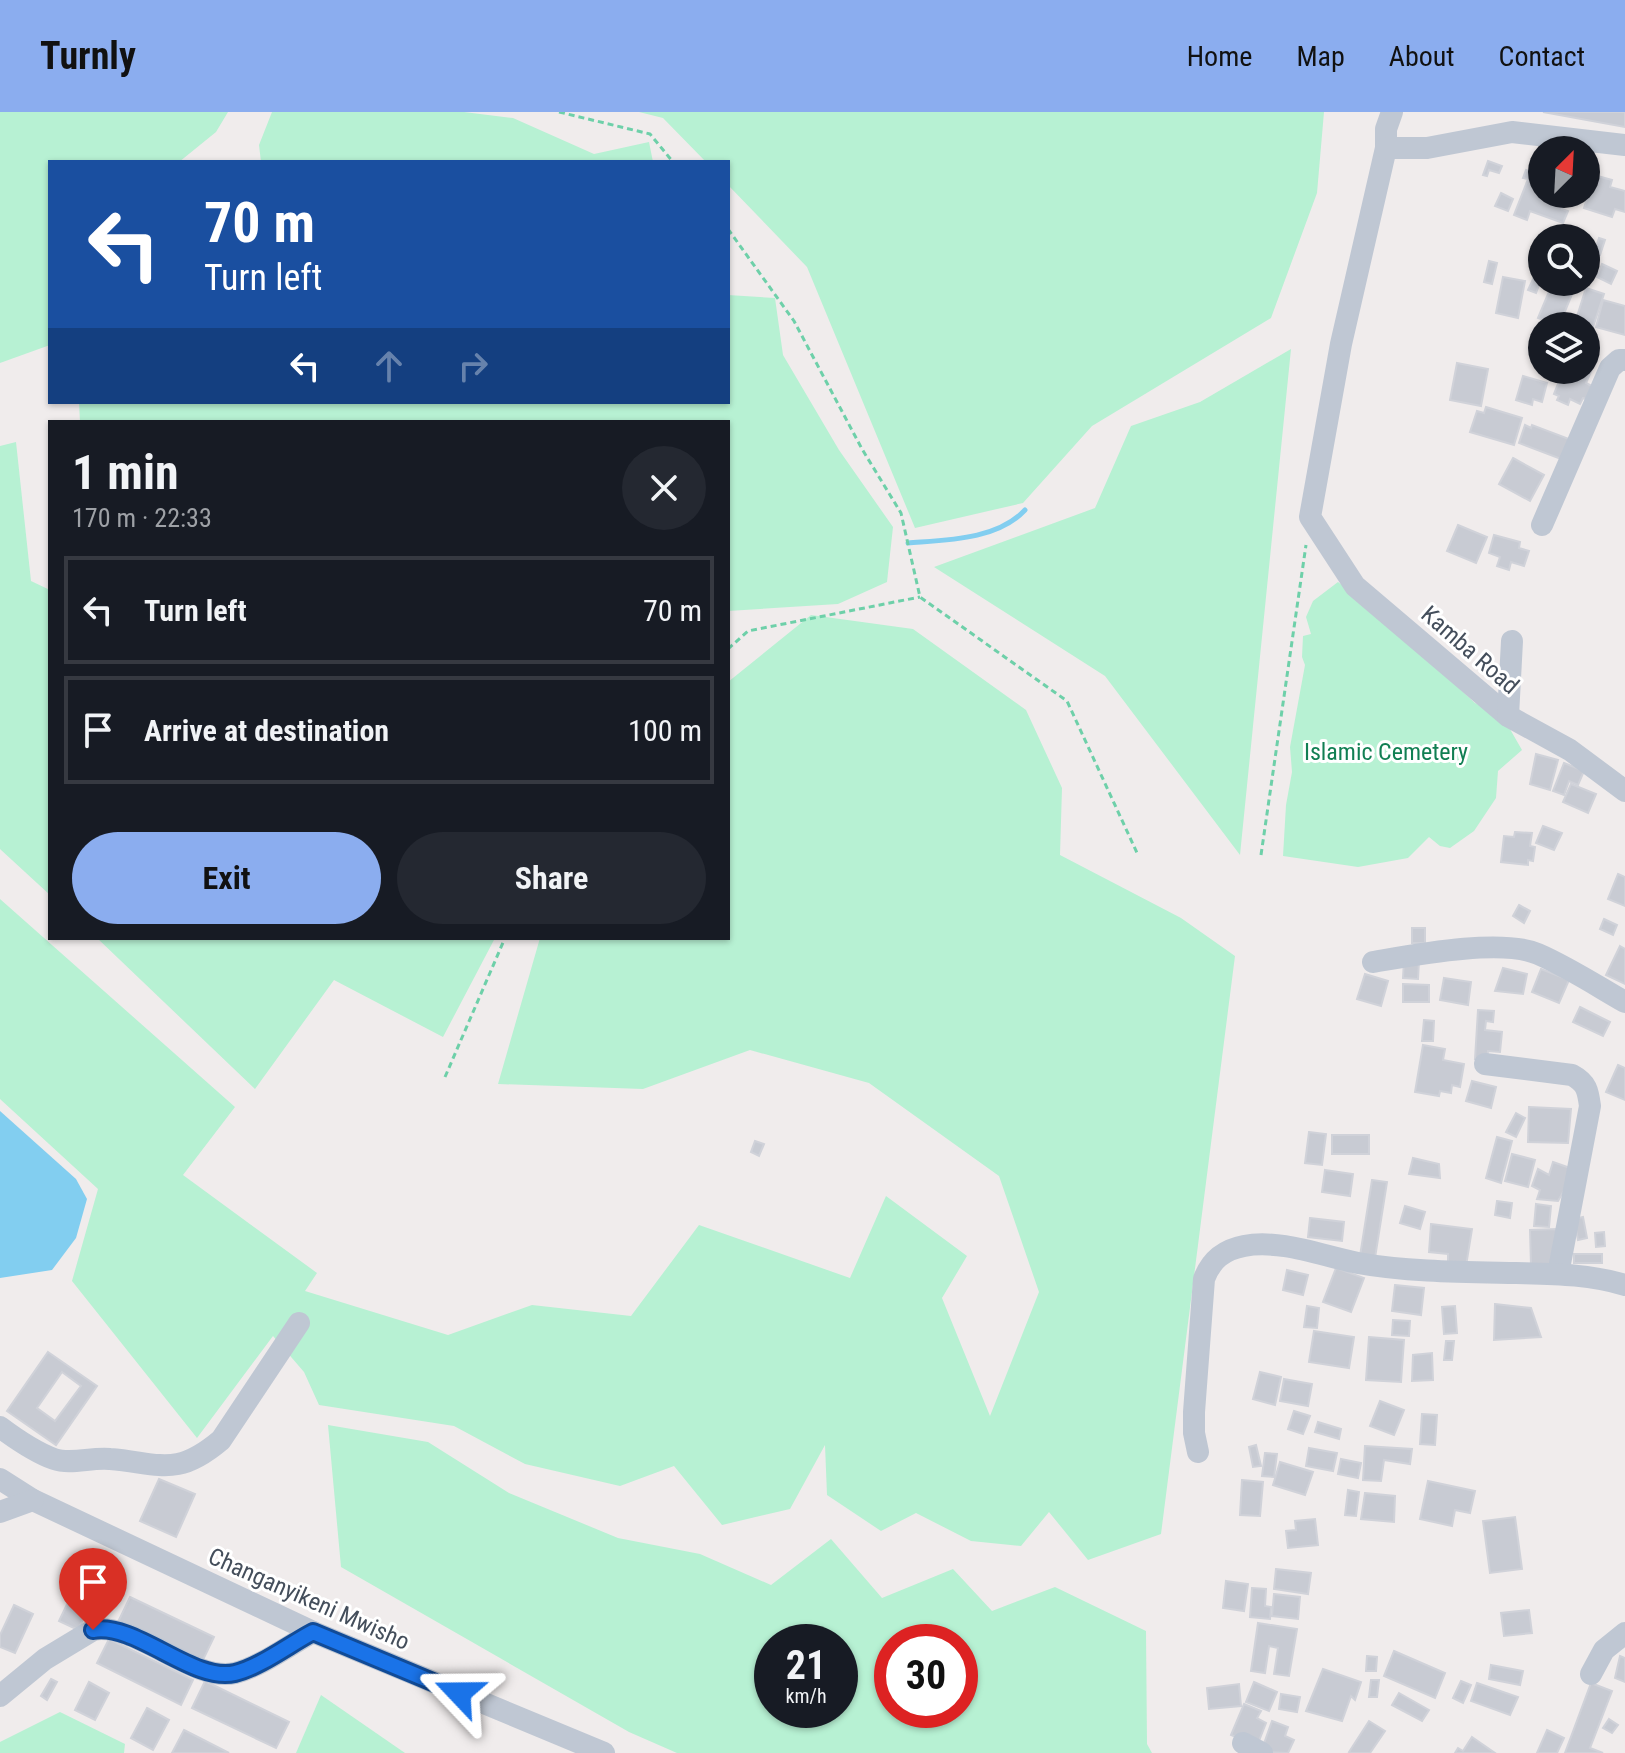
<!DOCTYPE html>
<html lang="en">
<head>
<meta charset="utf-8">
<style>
	body { margin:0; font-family:"Roboto Condensed",sans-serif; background:#242831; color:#f1f3f6; height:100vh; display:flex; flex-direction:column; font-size:30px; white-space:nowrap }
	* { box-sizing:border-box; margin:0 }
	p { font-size:26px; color:#9ea1a6 }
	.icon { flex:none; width:44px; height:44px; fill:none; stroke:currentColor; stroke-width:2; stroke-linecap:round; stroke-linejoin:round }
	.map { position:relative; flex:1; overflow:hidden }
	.drawer { position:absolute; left:48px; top:308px; width:682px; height:520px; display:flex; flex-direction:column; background:#171b24; border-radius:0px; box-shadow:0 2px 6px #0004 }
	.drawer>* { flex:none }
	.banner { position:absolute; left:48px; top:48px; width:682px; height:244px; border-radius:0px; box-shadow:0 2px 6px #0004; background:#1a4fa0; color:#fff; overflow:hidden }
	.needle { width:52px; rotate:24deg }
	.tools { position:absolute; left:1528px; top:24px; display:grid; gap:16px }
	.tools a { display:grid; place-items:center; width:72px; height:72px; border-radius:50%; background:#171b24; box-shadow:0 2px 6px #0004; font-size:40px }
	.speed { position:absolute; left:754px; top:1512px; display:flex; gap:16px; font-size:40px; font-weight:700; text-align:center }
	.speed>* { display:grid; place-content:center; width:104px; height:104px; border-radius:50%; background:#171b24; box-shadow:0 2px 6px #0004; line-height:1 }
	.speed small { font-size:20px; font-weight:400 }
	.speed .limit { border:12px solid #d22; background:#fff; color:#111 }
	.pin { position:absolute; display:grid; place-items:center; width:68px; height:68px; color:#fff; margin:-82px -34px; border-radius:50% 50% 50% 0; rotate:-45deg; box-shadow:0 0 8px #0007 }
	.pin .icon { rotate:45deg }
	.me { position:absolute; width:88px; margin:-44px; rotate:293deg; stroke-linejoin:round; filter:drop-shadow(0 0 6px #0008) }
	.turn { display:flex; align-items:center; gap:28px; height:168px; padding:0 24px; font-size:36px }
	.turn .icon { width:104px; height:104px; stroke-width:2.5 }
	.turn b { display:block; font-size:56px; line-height:68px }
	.lanes { display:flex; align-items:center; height:76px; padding:0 24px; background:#0003; justify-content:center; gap:40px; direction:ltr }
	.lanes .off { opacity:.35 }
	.round { display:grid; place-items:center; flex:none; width:84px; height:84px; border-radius:42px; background:#242831 }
	.head { display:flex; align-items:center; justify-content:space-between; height:136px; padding:0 24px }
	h1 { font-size:48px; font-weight:700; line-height:60px }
	.button { display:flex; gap:16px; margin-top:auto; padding:16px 24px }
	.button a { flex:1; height:92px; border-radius:48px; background:#8badef; color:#111; font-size:32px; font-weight:700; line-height:92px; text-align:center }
	.button a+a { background:#242831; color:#f1f3f6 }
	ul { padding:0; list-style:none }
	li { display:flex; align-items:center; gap:24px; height:108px; margin:0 16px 12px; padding:0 8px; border:4px solid #363941; border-radius:0px }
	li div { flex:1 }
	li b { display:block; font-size:30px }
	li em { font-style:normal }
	header { display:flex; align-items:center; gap:48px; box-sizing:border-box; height:112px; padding:0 40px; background:#8badef; color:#111 }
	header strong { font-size:38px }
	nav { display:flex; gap:44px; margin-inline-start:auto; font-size:28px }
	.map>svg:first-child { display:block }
	.green { fill:#b7f1d3; fill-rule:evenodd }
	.water { fill:#82cef0 }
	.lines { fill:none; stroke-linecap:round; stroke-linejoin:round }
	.stream { stroke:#82cef0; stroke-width:5 }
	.building { fill:#c8cbd3; stroke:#d0d2d9; stroke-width:2; fill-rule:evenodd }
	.path { stroke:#6ed0a9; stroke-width:3; stroke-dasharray:6 4; stroke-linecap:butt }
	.minor { stroke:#bfc7d3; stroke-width:22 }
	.route-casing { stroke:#114b97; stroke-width:20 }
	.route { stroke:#1a73e8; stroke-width:14 }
	.labels { text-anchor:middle; stroke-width:6; stroke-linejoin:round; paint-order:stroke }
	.street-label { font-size:24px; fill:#444e5b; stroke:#fff }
	.park-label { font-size:24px; fill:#117f53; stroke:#fff }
</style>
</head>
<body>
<header>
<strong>Turnly</strong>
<nav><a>Home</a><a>Map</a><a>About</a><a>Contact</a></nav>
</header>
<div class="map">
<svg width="1625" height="1641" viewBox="0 0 1625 1641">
	<rect width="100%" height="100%" fill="#f0ecec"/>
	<g class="green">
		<polygon points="0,0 228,0 216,20 179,50 50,50 50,233 0,251"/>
		<polygon points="272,0 464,0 513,6 594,42 649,30 653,50 261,50 259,33"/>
		<polygon points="639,0 1324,0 1317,81 1271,206 1092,314 1023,391 915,416 807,155 728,73 728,50 706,50 663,6"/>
		<polygon points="728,183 775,186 783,243 839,338 893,415 887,470 838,492 728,499 728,310 80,310 79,290 728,290"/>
		<polygon points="1291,237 1240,743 1105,564 934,455 1095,396 1131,314 1200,290"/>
		<polygon points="16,330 31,469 50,478 50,783 0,737 0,334"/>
		<polygon points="1338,470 1382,505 1475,591 1503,605 1522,638 1498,659 1496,686 1474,719 1450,736 1440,734 1429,725 1408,746 1358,755 1283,744 1286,693 1292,660 1290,635 1305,553 1302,545 1303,524 1311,522 1306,505 1313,489"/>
		<polygon points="811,503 913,517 1026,598 1062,676 1060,743 1181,806 1235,844 1161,1422 1088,1448 1049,1400 1021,1434 971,1429 916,1401 881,1419 827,1383 825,1333 790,1397 722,1413 674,1354 620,1374 525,1352 454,1314 319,1293 304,1260 273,1224 197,1326 72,1169 98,1077 0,987 0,787 235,995 183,1063 317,1161 305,1179 448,1223 532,1193 631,1204 699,1113 850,1166 886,1084 967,1144 942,1186 990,1304 1039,1180 999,1064 869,971 750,938 643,977 498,972 540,826 728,826 728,570"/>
		<polygon points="97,826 495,826 443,925 334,868 255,977"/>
		<path d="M328,1313l100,17 81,51 109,45 82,16 71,31 60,-46 51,59 71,-29 39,42 63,-24 91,44 1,113 5,9h-475l-48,-21 -288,-165zM772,1530h68v68h-68zM892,1530h68v68h-68z"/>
		<polygon points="321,1583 405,1641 296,1641"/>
		<polygon points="60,1600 125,1632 124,1641 0,1641 0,1630"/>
	</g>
	<polygon class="water" points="0,999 76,1067 87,1087 76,1126 52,1158 0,1166"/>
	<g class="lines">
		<path class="stream" d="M908,431c38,-3 89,-3 117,-33"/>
	</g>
	<g class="building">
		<polygon points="1543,0 1625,0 1625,15"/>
		<polygon points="1488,49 1502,54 1499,61 1489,58 1487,64 1483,63"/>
		<polygon points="1526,58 1542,64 1542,82 1568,82 1562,97 1568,99 1563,111 1530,99 1527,108 1514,103 1528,67 1523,66"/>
		<polygon points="1594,63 1612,68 1610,75 1625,79 1625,100 1615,97 1612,105 1584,96"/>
		<polygon points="1501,81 1513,87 1508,99 1495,94"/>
		<polygon points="1599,126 1605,128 1600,143 1594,141"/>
		<polygon points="1489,149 1497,151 1492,172 1484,170"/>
		<polygon points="1602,152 1617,159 1611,172 1597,165"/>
		<polygon points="1503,165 1525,169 1518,206 1496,201"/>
		<polygon points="1534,165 1541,168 1536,181 1528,178"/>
		<polygon points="1553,170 1577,170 1559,214 1538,206"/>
		<polygon points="1586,176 1604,182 1587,233 1586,214 1574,214"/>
		<polygon points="1603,188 1625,194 1625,223 1596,215"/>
		<polygon points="1457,251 1488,257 1481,294 1450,288"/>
		<polygon points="1586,255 1592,257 1586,271 1592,274 1586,287 1583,286 1580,292 1570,287 1568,293 1557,288 1559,284 1554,282 1563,259 1586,258"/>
		<polygon points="1523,264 1547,271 1542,290 1533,287 1532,293 1516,288"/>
		<polygon points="1486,295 1522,306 1514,333 1470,320 1477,299 1484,301"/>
		<polygon points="1525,313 1531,316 1532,313 1569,327 1561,347 1519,331"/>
		<polygon points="1513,346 1544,363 1530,389 1499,372"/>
		<polygon points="1458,413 1487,425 1476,451 1447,439"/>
		<polygon points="1494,423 1520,430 1519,436 1529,439 1524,454 1511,450 1509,458 1497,454 1500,445 1489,441"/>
		<polygon points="1536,642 1558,648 1550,678 1530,672"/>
		<polygon points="1564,651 1584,659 1578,673 1569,669 1564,683 1553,679"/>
		<polygon points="1571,672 1596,682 1588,701 1563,690"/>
		<polygon points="1543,714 1562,721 1554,738 1536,731"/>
		<polygon points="1515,720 1532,721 1530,734 1535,735 1533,749 1528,748 1528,753 1501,750 1504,724 1514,725"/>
		<polygon points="1618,762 1625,765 1625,794 1608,787"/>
		<polygon points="1519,793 1530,799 1524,811 1513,804"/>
		<polygon points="1604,807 1617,813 1613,823 1600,817"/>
		<rect x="1412" y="816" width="13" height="15"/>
		<polygon points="1620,834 1625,837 1625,872 1606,863"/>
		<polygon points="1404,848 1419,849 1418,867 1403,866"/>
		<polygon points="1503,856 1527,862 1523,882 1495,879"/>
		<polygon points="1541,857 1569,868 1559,891 1532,880"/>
		<polygon points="1365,862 1388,869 1381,894 1357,887"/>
		<polygon points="1444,866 1471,870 1468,893 1440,888"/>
		<polygon points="1403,872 1429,873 1429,890 1403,890"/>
		<polygon points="1580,895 1610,910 1603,924 1573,910"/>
		<polygon points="1478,898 1494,899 1493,910 1486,909 1485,918 1502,920 1500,940 1488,939 1487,948 1475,947"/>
		<polygon points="1424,908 1434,909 1433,929 1422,929"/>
		<polygon points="1423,933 1445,937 1443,948 1464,952 1460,975 1452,973 1451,981 1440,979 1439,984 1415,980"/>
		<polygon points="1618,953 1625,956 1625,988 1606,980"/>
		<polygon points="1472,969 1496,975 1491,996 1466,989"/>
		<polygon points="1529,995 1571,997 1568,1031 1528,1030"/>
		<polygon points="1516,1001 1525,1006 1516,1025 1506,1020"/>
		<polygon points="1309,1020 1326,1022 1322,1053 1305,1051"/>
		<rect x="1332" y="1023" width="37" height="19"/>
		<polygon points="1497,1025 1512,1029 1501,1071 1486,1066"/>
		<polygon points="755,1029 764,1032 759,1044 751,1040"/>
		<polygon points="1512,1042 1535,1048 1528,1075 1505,1069"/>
		<polygon points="1413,1046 1439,1052 1440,1066 1409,1062"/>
		<polygon points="1553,1050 1570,1056 1566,1075 1558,1089 1537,1087 1540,1078 1532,1074 1538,1057 1549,1063"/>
		<polygon points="1325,1058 1353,1062 1350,1084 1322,1080"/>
		<polygon points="1372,1068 1387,1070 1375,1146 1360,1144"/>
		<polygon points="1497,1089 1512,1091 1510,1106 1495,1103"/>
		<polygon points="1536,1092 1551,1094 1549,1115 1534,1114"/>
		<polygon points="1405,1094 1425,1100 1420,1117 1400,1111"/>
		<polygon points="1583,1105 1587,1126 1578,1128 1574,1107"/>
		<polygon points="1310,1106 1344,1110 1342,1129 1308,1125"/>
		<polygon points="1431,1112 1472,1117 1466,1154 1448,1153 1448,1142 1429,1140"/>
		<polygon points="1557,1117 1558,1153 1531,1153 1530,1118"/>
		<polygon points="1604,1120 1605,1134 1596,1135 1595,1121"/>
		<rect x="1574" y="1142" width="28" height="9"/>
		<polygon points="1336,1156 1364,1166 1351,1200 1323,1190"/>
		<polygon points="1287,1158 1308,1163 1303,1183 1283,1178"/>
		<polygon points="1395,1173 1424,1176 1421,1203 1392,1199"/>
		<polygon points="1495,1192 1531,1196 1541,1225 1494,1228"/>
		<polygon points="1307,1194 1319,1196 1317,1216 1304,1215"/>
		<polygon points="1455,1194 1457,1221 1444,1222 1442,1195"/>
		<polygon points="1393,1208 1410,1209 1409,1224 1392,1223"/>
		<polygon points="1314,1219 1354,1225 1349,1256 1309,1250"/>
		<polygon points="1369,1225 1404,1228 1401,1270 1366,1268"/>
		<polygon points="1446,1229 1454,1229 1452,1248 1444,1248"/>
		<path d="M48,1240l49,34 -41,59 -49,-34zM62,1260l19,14 -26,35 -18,-13z"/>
		<polygon points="1432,1241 1433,1268 1412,1269 1413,1243"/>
		<polygon points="1260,1260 1281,1265 1275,1293 1253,1287"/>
		<polygon points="1284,1267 1312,1272 1308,1294 1280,1289"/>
		<polygon points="1380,1289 1404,1298 1394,1323 1370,1314"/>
		<polygon points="1294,1299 1310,1304 1303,1322 1288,1317"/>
		<polygon points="1422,1302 1437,1303 1435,1333 1420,1332"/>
		<polygon points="1318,1310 1341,1317 1339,1327 1315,1320"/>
		<polygon points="1256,1333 1261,1354 1253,1355 1249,1335"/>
		<polygon points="1365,1334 1412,1337 1410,1352 1384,1348 1381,1369 1363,1368"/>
		<polygon points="1309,1336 1337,1341 1333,1359 1306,1354"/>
		<polygon points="1265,1341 1277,1342 1274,1365 1262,1364"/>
		<polygon points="1341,1347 1361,1351 1358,1366 1338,1362"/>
		<polygon points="1280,1350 1313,1360 1305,1383 1273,1373"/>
		<polygon points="159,1367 195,1382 176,1425 140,1409"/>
		<polygon points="1242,1368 1263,1370 1260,1404 1240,1403"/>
		<polygon points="1428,1369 1475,1379 1470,1401 1455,1398 1452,1414 1420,1407"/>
		<polygon points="1348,1378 1359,1380 1356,1404 1345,1403"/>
		<polygon points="1365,1381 1395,1384 1394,1410 1361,1407"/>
		<polygon points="1515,1405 1522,1457 1490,1461 1483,1409"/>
		<polygon points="1315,1407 1318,1433 1288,1436 1286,1419 1296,1418 1295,1409"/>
		<polygon points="1276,1457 1311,1461 1308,1482 1274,1477"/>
		<polygon points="80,1465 99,1474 78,1518 59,1509"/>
		<polygon points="1226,1469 1248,1472 1244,1499 1223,1496"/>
		<polygon points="1252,1476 1266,1477 1265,1494 1271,1495 1270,1507 1250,1505"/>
		<polygon points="1274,1482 1300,1485 1298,1507 1272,1504"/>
		<polygon points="130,1485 214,1525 202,1550 118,1510"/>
		<polygon points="14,1493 33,1502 15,1541 0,1535 0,1523"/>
		<polygon points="1529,1498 1532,1521 1504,1524 1501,1501"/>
		<polygon points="1258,1511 1297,1517 1289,1564 1274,1562 1278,1536 1269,1534 1265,1561 1251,1559"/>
		<polygon points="109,1527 193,1568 181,1593 97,1551"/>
		<polygon points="1394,1539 1445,1561 1435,1586 1384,1564"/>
		<polygon points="1367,1544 1377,1545 1376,1559 1366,1559"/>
		<polygon points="1620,1544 1625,1546 1625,1570 1615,1566"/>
		<polygon points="1491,1553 1523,1559 1520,1573 1489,1567"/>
		<polygon points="1323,1557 1361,1570 1355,1588 1351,1584 1342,1609 1306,1599"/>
		<polygon points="51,1567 57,1570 47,1588 41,1584"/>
		<polygon points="1371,1568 1379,1568 1377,1585 1369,1585"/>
		<polygon points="205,1569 289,1610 276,1636 192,1596"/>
		<polygon points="1461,1569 1471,1573 1463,1591 1453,1586"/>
		<polygon points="89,1570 109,1581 95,1608 75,1598"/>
		<polygon points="1254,1570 1277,1580 1269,1599 1246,1590"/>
		<polygon points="1477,1571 1518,1585 1510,1603 1471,1589"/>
		<polygon points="1591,1571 1612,1579 1590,1636 1603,1641 1565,1641"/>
		<polygon points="1239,1572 1241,1594 1209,1597 1207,1576"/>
		<polygon points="1399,1581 1429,1598 1422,1609 1392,1593"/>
		<polygon points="1281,1582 1300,1585 1297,1600 1279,1597"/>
		<polygon points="1244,1592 1261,1599 1257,1606 1266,1611 1257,1634 1231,1623"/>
		<polygon points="147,1596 169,1608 153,1638 131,1626"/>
		<polygon points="1609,1607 1618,1613 1612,1621 1603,1616"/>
		<polygon points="1272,1609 1288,1615 1285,1624 1294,1628 1288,1641 1261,1640"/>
		<polygon points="1369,1609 1385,1619 1370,1641 1351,1641 1349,1640"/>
		<polygon points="184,1618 229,1641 172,1641"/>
		<polygon points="1547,1618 1564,1626 1557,1641 1537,1641"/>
		<polygon points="1472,1625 1495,1641 1455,1641 1458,1636 1463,1639"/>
	</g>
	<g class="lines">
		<g class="path">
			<polyline points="559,0 650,22 673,50"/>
			<polyline points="728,117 794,209 862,337 901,401 920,485 1067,589 1138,743"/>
			<polyline points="728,537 748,519 920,485"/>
			<polyline points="1261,743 1306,433"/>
			<polyline points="445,965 505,826"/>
		</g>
		<g class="minor">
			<polyline points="1392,0 1386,17 1386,36 1341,232 1310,405 1355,474 1508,604 1570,638 1625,679"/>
			<polyline points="1386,36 1427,36 1512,20 1625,33"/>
			<polyline points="1542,413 1610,256 1619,248 1625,248"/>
			<polyline points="1508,604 1512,529"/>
			<path d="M1373,850c41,-7 128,-24 165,-8 30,13 59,32 87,48"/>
			<path d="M1485,952l87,11c15,8 16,16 18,31l-32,168"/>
			<path d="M0,1315c16,12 35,25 54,32 17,6 37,-2 56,0 50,4 66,19 111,-19l78,-117"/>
			<path d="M1198,1340l-4,-19v-21l10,-133c7,-19 19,-29 40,-33 36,-7 78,10 114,17 49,9 108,9 158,10 37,1 73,1 109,12"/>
			<polyline points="0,1367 33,1388 313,1520 604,1641"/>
			<polyline points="0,1400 33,1388"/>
			<polyline points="1591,1562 1604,1538 1625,1521"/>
			<path d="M0,1584l45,-37 48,-29c42,-9 100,53 142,43 25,-6 56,-29 78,-41"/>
			<polyline points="1243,1631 1262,1641"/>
		</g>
	</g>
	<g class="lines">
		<g class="route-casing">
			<path id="route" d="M93,1518c43,-8 100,53 142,43 25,-6 55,-29 78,-41l146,61"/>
		</g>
		<use href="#route" class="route"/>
	</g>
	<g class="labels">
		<g class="street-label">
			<text transform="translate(1470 538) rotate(41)" y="8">Kamba Road</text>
			<text transform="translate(309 1487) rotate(24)" y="8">Changanyikeni Mwisho</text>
		</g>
		<g class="park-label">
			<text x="1386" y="648">Islamic Cemetery</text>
		</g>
	</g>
</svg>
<div class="tools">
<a><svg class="needle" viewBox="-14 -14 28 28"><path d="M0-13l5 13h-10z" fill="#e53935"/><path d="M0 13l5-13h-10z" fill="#9ea1a6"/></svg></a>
<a><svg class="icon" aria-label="search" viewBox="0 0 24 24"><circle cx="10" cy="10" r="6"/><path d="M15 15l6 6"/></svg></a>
<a><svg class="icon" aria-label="layers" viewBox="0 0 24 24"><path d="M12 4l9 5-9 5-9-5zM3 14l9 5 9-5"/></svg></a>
</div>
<div class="speed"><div>21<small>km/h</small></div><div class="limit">30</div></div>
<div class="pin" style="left:93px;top:1518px;background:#d93025"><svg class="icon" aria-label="arrive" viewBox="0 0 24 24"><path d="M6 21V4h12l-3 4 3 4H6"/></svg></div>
<svg class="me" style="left:459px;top:1581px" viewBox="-20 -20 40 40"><path d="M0-17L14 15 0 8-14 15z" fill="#1a73e8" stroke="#fff" stroke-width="4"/></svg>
<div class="banner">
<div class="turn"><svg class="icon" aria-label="left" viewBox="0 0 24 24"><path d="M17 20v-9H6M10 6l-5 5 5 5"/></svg><div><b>70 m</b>Turn left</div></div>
<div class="lanes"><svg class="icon" aria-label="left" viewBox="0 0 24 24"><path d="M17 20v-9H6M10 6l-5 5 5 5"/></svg><svg class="icon off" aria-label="ahead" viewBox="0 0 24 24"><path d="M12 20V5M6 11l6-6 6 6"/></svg><svg class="icon off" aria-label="right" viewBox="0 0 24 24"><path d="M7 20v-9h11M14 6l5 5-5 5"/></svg></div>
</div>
<section class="drawer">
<div class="head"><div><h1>1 min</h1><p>170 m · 22:33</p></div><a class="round"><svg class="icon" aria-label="close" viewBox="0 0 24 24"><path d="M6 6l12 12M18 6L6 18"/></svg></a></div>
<ul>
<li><svg class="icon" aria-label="left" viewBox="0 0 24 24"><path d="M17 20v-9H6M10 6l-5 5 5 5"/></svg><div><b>Turn left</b></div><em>70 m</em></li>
<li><svg class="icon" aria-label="arrive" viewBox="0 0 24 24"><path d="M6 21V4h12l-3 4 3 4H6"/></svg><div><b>Arrive at destination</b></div><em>100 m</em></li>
</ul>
<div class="button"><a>Exit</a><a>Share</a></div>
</section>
</div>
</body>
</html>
